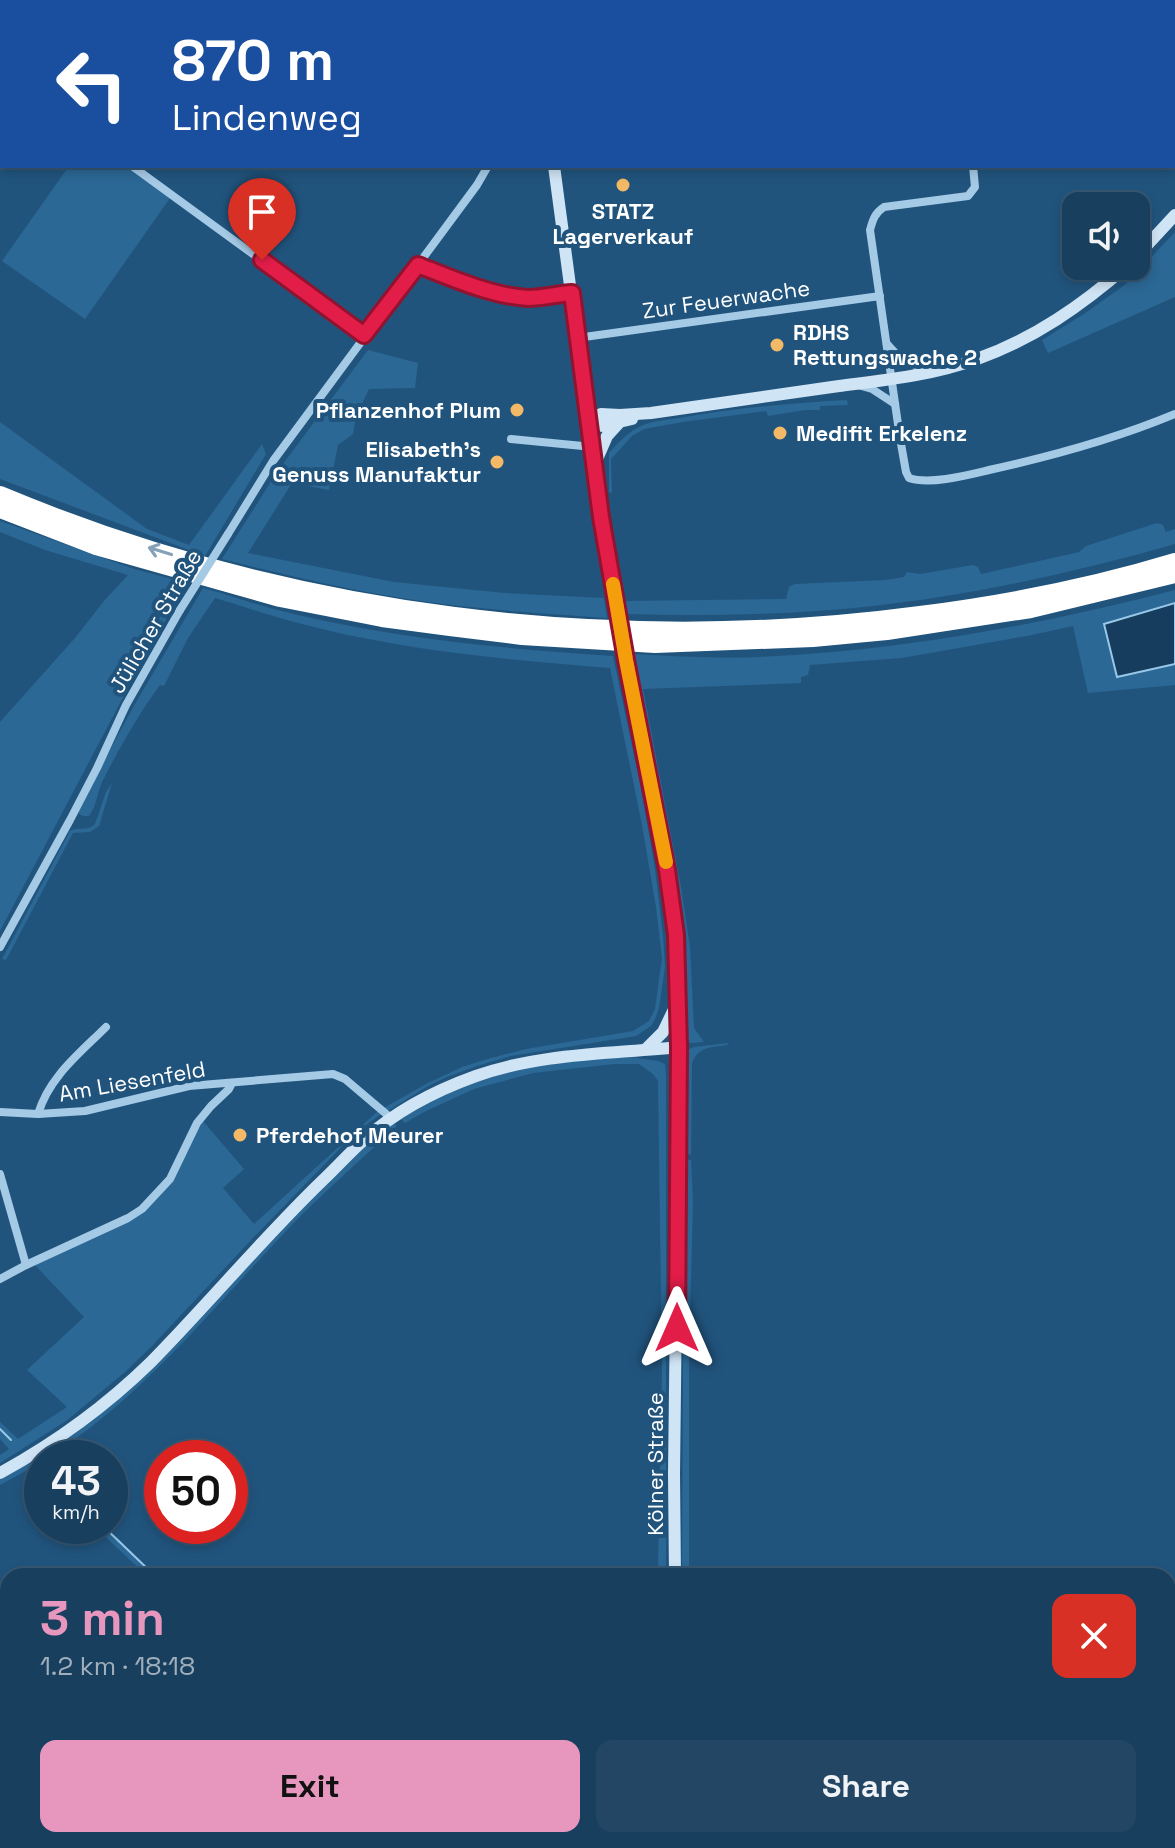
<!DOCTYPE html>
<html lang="en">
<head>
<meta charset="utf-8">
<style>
	body { margin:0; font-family:"Space Grotesk",sans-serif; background:#224664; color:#f1f3f6; height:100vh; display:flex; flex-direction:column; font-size:30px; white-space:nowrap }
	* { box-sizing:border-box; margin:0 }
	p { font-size:26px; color:#9fafbc }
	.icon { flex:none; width:44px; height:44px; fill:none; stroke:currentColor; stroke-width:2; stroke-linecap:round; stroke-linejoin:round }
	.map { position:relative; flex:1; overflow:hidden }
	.sheet { position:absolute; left:0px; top:1568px; width:1176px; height:280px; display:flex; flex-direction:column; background:#193f5e; border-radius:24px 24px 0 0; box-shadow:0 4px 12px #0003,0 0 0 2px #375873 }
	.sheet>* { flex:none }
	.hud { position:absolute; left:0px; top:0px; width:1176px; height:168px; box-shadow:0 4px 12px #0003,0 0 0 2px #375873; background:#1a4fa0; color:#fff; overflow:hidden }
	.tools { position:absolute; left:1062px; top:192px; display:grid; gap:16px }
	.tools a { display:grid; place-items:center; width:88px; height:88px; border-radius:16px; background:#193f5e; box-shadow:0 4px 12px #0003,0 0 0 2px #375873; font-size:40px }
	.speed { position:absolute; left:24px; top:1440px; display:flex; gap:16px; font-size:40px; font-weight:700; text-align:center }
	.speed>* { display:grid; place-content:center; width:104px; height:104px; border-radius:50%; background:#193f5e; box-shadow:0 4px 12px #0003,0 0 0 2px #375873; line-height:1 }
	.speed small { font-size:20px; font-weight:400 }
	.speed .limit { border:12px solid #d22; background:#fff; color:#111 }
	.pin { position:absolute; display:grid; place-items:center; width:68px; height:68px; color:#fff; margin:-82px -34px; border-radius:50% 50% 50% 0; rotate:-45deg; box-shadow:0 0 8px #0007 }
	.pin .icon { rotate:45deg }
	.me { position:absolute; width:88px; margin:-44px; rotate:0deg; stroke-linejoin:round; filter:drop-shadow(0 0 6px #0008) }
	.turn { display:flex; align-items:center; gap:28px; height:168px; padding:0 40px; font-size:36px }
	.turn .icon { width:104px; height:104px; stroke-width:2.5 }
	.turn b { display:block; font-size:56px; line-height:68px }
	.round { display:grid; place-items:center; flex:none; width:84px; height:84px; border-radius:16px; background:#224664 }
	.overview { display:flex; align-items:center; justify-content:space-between; height:136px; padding:0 40px }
	h1 { font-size:48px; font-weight:700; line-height:60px; color:#e797bd }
	.action { display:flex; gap:16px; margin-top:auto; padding:16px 40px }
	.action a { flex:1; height:92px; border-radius:16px; background:#e797bd; color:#111; font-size:32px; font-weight:700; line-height:92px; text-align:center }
	.action a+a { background:#224664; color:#f1f3f6 }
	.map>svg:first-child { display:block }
	.green { fill:#2b6895 }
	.water { fill:#163d5d; stroke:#98c7e8; stroke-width:2 }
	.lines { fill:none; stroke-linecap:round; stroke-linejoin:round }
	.stream { stroke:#98c7e8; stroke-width:2 }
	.street { stroke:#a5cae6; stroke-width:8 }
	.secondary { stroke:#cfe4f5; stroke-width:12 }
	.highway { stroke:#fff; stroke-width:16 }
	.street-bridge { stroke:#a5cae6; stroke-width:8 }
	.secondary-bridge { stroke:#cfe4f5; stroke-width:12 }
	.oneway { stroke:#85a1b8 }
	.route-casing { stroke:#92132f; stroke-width:20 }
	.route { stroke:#e11d48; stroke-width:14 }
	.slow { stroke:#f59e0b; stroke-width:14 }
	.poi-dot { fill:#f3b966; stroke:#21547d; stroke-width:3 }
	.labels { text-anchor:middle; stroke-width:8; stroke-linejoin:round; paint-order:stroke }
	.poi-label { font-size:22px; font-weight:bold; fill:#fff; stroke:#21547d; text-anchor:start }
	.street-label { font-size:22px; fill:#fff; stroke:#21547d }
</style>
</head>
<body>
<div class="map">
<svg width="1175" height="1848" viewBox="0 0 1175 1848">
	<rect width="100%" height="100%" fill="#21547d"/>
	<g class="green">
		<polygon points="69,166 125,166 170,198 85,319 2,261"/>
		<polygon points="1175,232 1175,297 1048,353 1042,340 1084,314 1126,284"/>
		<path d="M368,350l50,13 -3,25 -46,1 -13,28 -3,17 -15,11 -9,45 -37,-7 -44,70 146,29 110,11 100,5 3,20c-69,-5 -138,-9 -206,-20 -60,-10 -119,-24 -179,-39l55,-87z"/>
		<path d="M847,400l1,5 -28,1v4h-15l-37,6 -2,-5 -83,11 -39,7 -12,7 -21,23 1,34 -3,-1v-39c8,-9 17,-19 28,-25 12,-7 28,-8 42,-10 55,-10 112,-15 168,-18z"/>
		<polygon points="0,422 147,529 189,545 262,444 266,454 205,556 0,479"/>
		<polygon points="0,521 134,569 187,583 139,667 0,931 0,722 75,638 104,601 128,575 45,550 0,532"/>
		<path d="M1157,523l6,2 3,7 9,-3v15c-102,29 -206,52 -311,63 -79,8 -159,9 -238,7l-1,-13 161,-2 3,-12 6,-3 91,-4 18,-3 3,-5 13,2 53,-9 5,2 3,7 98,-22 7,-6z"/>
		<path d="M203,588c32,9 63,20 95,27 103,24 209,34 315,41l28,132 14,81 8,66 2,32 -6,41 -4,11 -4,7 -15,10 -125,20 -34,10 -30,11 -19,9 -42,26 -4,-3 44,-25 36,-17 29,-9 35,-9 107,-18 16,-10 6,-12 7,-51 -6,-51 -14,-82 -32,-157c-104,-8 -211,-18 -312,-45 -28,-7 -55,-17 -83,-25l-27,40 -24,48 -4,-1c-22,30 -40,62 -57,95 -6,12 -6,26 -14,36h-6l-4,-2v-5l5,-12 51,-93z"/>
		<path d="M1175,590v95l-87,8 -15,-67 -41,9 -130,23 -92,7 -2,10 -7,2v6l-158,6 38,198 9,60 4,81 10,14 -14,1 -4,-5 -1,-58 -5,-58 -49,-268c43,2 86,5 128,3 141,-6 280,-32 416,-67z"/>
		<path d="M112,783l-13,43 -9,6 -17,1 -67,127 -4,-1 68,-128c8,-5 17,1 25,-7l11,-32z"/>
		<path d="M729,1043l-2,2c-17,3 -28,1 -35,18l-1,92 -5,-2 -3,-6 4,-97 7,-3z"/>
		<polygon points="630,1057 658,1061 665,1064 666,1077 666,1576 659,1576 658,1568 662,1369 658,1081 653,1074 639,1064 614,1064 533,1073 474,1089 426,1111 405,1123 401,1119 435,1098 499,1074 556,1062"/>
		<polygon points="378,1111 381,1114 354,1134 251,1240 153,1345 125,1372 66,1421 0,1463 0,1455 9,1449 0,1439 0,1422 18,1439 67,1407 27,1370 84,1317 33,1263 84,1240 158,1197 203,1121 244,1169 223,1188 254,1224"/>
		<path d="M394,1123l3,3c-37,35 -76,68 -111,105 -77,81 -144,167 -239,227h-5v3l-4,3 4,4v8l-9,-9 -33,18v-6l83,-54 300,-296z"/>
		<polygon points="688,1160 691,1160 693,1202 689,1355 689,1576 682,1576 684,1167 685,1162"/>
		<polygon points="94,1526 105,1526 157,1576 147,1576"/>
		<polygon points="134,1840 503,1840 515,1848 127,1848"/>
	</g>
	<polygon class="water" points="1175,603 1175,664 1117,677 1104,624"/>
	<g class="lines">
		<g class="stream">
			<polyline points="0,1429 11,1440"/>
			<polyline points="34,1461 42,1468"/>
			<polyline points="103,1526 155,1576"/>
			<polyline points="510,1840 523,1848"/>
		</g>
		<g class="street">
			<polyline points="949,0 949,2"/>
			<polyline points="132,166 364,335"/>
			<path d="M973,166l2,21 -7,9 -84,11c-9,6 -11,12 -14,23l30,208 6,34 3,6c21,7 59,-3 80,-8 64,-14 126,-31 186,-56"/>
			<path d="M418,265c33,13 74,31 110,33 16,0 28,-4 44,-5"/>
			<polyline points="577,338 880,296"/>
			<polyline points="887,344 898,356 926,372"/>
			<polyline points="858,385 872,389 895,404"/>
			<polyline points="511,439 593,447"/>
			<polyline points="228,534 273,461 477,185 488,166"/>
			<polyline points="0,947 70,820 97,768 126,705 180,610"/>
			<polyline points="0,1112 38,1114 85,1111 189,1086 333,1074 345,1079 391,1118"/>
			<path d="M38,1114c11,-37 41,-60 68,-87"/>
			<polyline points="0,1174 26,1265"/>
			<polyline points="0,1279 26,1265 128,1218 142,1209 170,1179 197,1123 211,1106 229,1089 232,1083"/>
			<polyline points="0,1718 8,1709"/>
			<polyline points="0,1778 8,1786"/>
			<polyline points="65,1840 74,1848"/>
			<polyline points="651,1840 661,1848"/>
		</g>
		<g class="secondary">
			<polyline points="532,0 532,2"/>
			<polyline points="1159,0 1159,2"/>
			<polyline points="1174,92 1175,98"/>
			<polyline points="554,166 599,502 615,596"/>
			<polyline points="1136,257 1175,215"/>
			<path d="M589,421l12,-7 19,1 31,-2c62,-9 125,-18 188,-27 46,-6 94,-11 138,-27 57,-20 105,-54 150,-93"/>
			<polyline points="589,421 602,426 632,419"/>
			<polyline points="597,459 607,436 618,424"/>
			<polyline points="626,660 667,870 676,935 679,1047 674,1474 675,1576"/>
			<polyline points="646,1049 663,1032 677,1003"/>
			<path d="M0,1473c55,-30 106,-67 151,-111 58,-59 111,-123 171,-181 15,-14 28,-29 43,-42 31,-28 72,-49 111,-63 64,-23 136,-22 203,-29"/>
			<polyline points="721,1840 724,1848"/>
			<polyline points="634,1848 637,1840"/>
		</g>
		<g class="highway">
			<path d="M0,494c289,121 611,161 920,120 86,-11 173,-28 255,-53"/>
			<polyline points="0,510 96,547 280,599 382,619 450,628 522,637 655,645 813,639 887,632 1031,610 1175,575"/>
		</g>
		<polyline class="street-bridge" points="180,610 228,534"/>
		<polyline class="secondary-bridge" points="615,596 626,660"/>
	</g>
	<defs><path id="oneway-shaft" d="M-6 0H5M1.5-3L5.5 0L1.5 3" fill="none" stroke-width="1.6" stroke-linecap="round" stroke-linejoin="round" transform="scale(2)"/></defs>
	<use class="oneway" href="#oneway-shaft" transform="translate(160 551) rotate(-163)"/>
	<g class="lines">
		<g class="route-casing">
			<path id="route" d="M262,260l102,75 54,-70c33,13 74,31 110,33 15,0 29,-4 44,-5l29,224 25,143 41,210 9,65 3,112 -2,281"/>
		</g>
		<use href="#route" class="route"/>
		<polyline class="slow" points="613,584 626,660 666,862"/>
	</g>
	<g class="poi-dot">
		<circle cx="623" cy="185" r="8"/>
		<circle cx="777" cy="345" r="8"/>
		<circle cx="517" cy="410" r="8"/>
		<circle cx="780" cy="433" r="8"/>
		<circle cx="497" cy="462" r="8"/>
		<circle cx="240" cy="1135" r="8"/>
	</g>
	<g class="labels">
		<g class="poi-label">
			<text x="623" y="219" text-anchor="middle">STATZ<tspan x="623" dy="25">Lagerverkauf</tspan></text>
			<text x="793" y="340">RDHS<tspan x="793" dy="25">Rettungswache 2</tspan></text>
			<text x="501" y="418" text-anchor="end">Pflanzenhof Plum</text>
			<text x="796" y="441">Medifit Erkelenz</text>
			<text x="481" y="457" text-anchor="end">Elisabeth’s<tspan x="481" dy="25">Genuss Manufaktur</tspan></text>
			<text x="256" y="1143">Pferdehof Meurer</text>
		</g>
		<g class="street-label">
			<text transform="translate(726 299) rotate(-8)" y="8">Zur Feuerwache</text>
			<text transform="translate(155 621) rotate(-60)" y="8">Jülicher Straße</text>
			<text transform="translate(132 1081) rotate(-10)" y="8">Am Liesenfeld</text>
			<text transform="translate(655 1464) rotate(-90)" y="8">Kölner Straße</text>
		</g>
	</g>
</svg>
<div class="tools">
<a><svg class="icon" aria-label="sound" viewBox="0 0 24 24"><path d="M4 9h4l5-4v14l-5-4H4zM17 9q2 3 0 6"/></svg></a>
</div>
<div class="speed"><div>43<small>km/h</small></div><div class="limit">50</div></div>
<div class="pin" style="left:262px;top:260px;background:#d93025"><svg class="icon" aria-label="arrive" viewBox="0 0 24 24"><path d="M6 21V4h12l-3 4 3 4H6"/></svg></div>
<svg class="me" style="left:677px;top:1328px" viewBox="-20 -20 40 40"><path d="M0-17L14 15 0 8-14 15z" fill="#e11d48" stroke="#fff" stroke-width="4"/></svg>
<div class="hud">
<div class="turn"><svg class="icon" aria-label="left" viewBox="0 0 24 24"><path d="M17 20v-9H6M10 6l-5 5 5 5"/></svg><div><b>870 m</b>Lindenweg</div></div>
</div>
<section class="sheet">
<div class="overview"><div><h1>3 min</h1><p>1.2 km · 18:18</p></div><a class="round" style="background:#d93025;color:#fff"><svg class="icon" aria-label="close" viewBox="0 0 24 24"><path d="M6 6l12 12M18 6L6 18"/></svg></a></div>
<div class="action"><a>Exit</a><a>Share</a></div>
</section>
</div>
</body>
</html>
